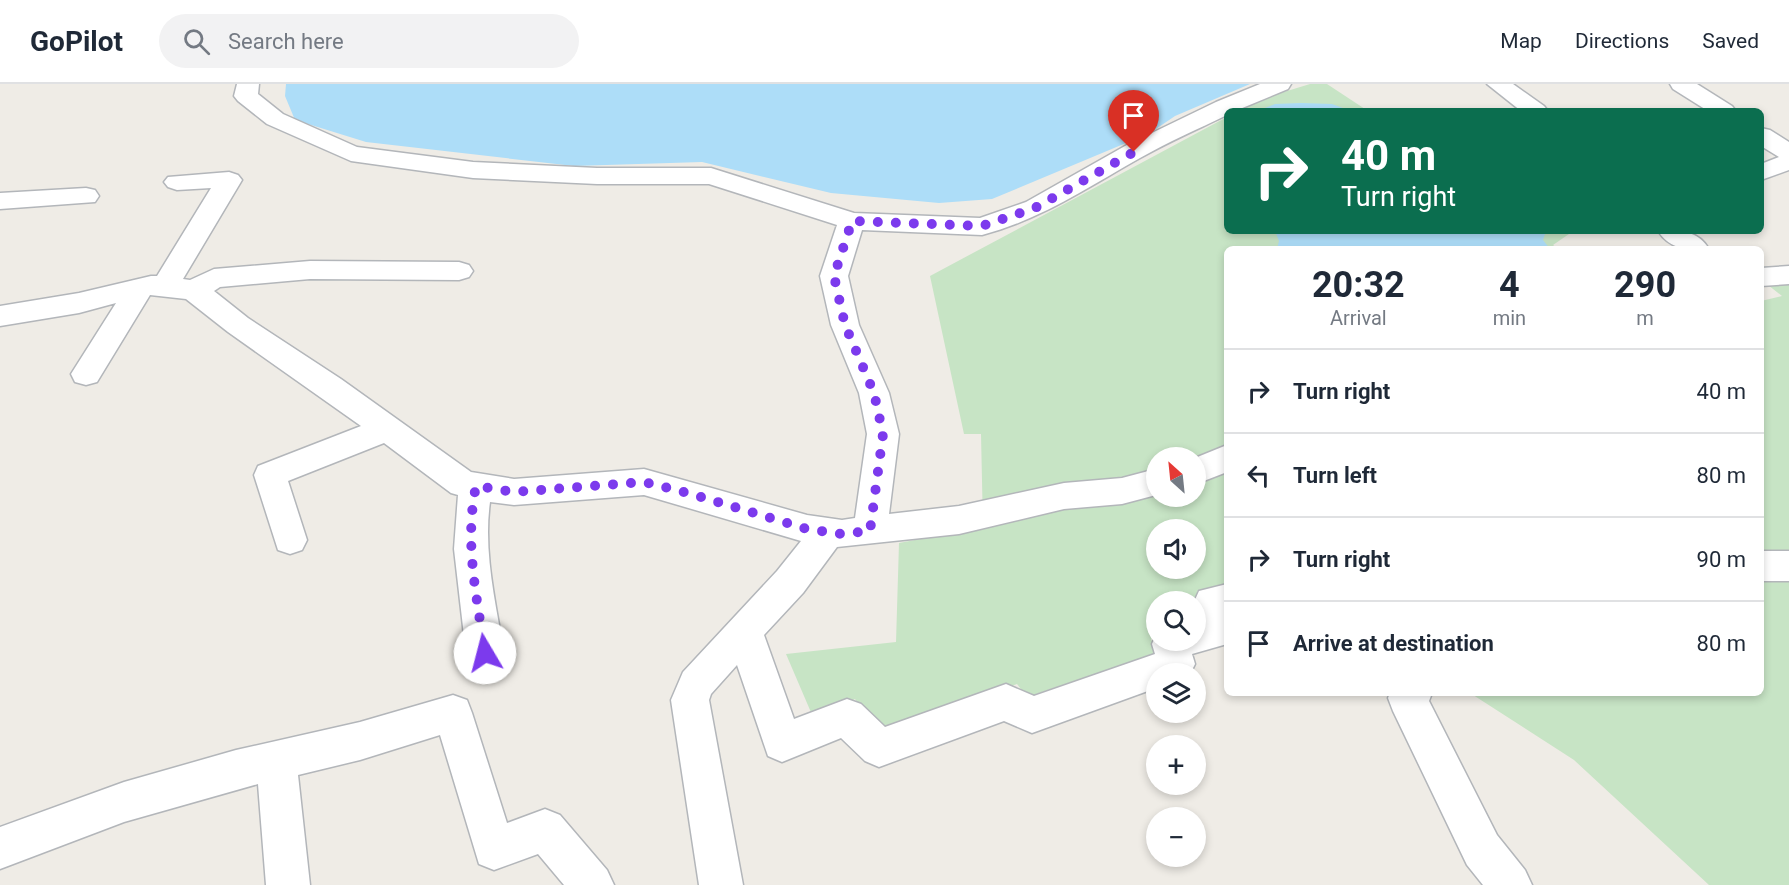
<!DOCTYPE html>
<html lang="en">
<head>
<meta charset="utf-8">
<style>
	body { margin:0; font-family:Roboto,sans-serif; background:#f2f2f3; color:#1f2937; height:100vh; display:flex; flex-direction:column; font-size:22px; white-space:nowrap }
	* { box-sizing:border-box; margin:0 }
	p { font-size:20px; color:#747a83 }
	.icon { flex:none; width:33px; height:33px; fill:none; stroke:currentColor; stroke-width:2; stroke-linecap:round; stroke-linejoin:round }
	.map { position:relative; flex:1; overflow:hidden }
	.side { position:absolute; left:1224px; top:162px; width:540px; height:450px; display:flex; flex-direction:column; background:#fff; border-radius:9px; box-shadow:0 3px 9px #0003 }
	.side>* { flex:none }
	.guide { position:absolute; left:1224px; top:24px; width:540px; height:126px; border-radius:9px; box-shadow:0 3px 9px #0003; background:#0b6e4f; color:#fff; overflow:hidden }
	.needle { width:39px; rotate:333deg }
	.fabs { position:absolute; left:1146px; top:363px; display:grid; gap:12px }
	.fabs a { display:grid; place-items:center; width:60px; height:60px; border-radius:50%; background:#fff; box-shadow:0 3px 9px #0003; font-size:30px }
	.pin { position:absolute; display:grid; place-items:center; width:51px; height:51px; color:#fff; margin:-62px -26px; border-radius:50% 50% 50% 0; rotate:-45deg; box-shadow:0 0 6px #0007 }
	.pin .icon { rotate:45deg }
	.me { position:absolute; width:66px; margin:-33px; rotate:352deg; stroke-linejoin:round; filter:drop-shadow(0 0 4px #0008) }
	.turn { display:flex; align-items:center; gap:21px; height:126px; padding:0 18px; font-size:27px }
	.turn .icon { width:78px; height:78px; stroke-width:2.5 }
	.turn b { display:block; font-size:42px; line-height:51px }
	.eta { display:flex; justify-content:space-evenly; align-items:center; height:102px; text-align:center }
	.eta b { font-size:36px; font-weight:700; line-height:42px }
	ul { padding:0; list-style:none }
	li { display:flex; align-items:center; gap:18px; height:84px; padding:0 18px; border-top:2px solid #e0e1e3 }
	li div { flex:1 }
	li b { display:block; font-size:22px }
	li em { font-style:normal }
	header { display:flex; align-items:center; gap:36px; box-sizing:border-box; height:84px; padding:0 30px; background:#fff; border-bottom:2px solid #e0e1e3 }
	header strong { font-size:28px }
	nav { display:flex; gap:33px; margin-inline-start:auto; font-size:21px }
	.search { width:420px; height:54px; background:#f2f2f3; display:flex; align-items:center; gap:15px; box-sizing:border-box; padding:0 21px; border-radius:33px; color:#747a83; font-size:22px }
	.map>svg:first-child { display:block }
	.green { fill:#c7e4c5; fill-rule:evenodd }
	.water { fill:#adddf8 }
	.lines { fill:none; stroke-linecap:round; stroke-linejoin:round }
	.minor-casing { stroke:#b3b6ba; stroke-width:3 }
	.minor { fill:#fff; fill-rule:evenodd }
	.route { stroke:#7c3aed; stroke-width:10; stroke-dasharray:0 18 }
</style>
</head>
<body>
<header>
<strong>GoPilot</strong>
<div class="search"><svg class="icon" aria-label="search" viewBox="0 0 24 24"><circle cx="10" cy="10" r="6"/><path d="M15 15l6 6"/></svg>Search here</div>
<nav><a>Map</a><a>Directions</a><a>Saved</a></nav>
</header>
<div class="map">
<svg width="1789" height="801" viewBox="0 0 1789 801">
	<rect width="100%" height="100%" fill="#efece6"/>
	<g class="green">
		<polygon points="1310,0 1327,0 1368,27 1238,27 1258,16"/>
		<path d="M1227,33v114h336l6,3 -16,11 5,4h-331v337l-30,5 10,31 -11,4v-24h-40v35l-5,2 6,14 -130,44 -10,-13 -139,49 -23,-34 -42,18 -27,-63 110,-12 3,-99 84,-16 -2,-93h-17l-34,-158zM1156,374h40v38h-40zM1156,446h40v38h-40z"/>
		<polygon points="1789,198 1789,801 1709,801 1574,676 1470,609 1761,609 1761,217 1782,212 1768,201"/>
	</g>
	<g class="water">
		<polygon points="286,0 1250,0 1175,32 1150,49 992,115 939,119 831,109 702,78 574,82 366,58 295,36 285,12"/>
		<polygon points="1301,19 1332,20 1351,27 1257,27 1275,20"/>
		<polygon points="1275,147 1546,147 1543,156 1550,165 1277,165 1279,157"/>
	</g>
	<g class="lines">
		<g class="minor-casing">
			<g id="minor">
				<path d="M237,0h22l-1,10 25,20 74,33 116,15 124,6h114l143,45 126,5 46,-16 99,-56 91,-44 44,-18h31l-3,5 -53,22h-8v4c-29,14 -59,27 -87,43 -52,29 -100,62 -158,77l-120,-5 -14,46 11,49 30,68 10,41 -10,80 70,-8 105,-23 58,-5 34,-9v26l-34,9 -58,5 -105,25 -122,13 -34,46 -39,42 30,84 53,-20 14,5 24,23 121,-43 28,12 121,-42 -3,-10 4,-9v5h40v-19l3,-1 -5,-18 5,-11 28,-7v60l-35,10 3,10 -5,10h-34v14l-124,45 -28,-12 -125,46 -14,-6 -24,-23 -59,24 -14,-6 -31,-91 -26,29 -2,6 34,185h-44l-28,-185 12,-28 94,-101 24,-30 -157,-46 -130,10 -24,-3c-7,50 6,102 14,151l-6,12 -13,5 -13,-5 -6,-12 -12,-104 4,-54 -7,-2 -67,-50 -96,38 19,59 -5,10 -12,4 -12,-4 -24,-75 4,-9 103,-40 -133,-94 -42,-33 -36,-4 -53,87 -11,3 -11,-3 -4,-8 45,-71 -37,10 -79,13v-20l79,-13 72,-17h6l54,-88 -34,2 -9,-3 -4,-5 4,-5 61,-5 9,3 4,5 -59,99 7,1 24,-11 96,-8 149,1 10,3 4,6 -4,6 -10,3 -149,-1 -90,8 -6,4 34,27 93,61 130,93 43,7 130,-10 163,46 35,5 13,-2 12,-84 -8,-41 -28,-68 -11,-49 17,-51 -128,-41h-112l-124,-6 -122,-17 -84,-37 -29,-23 -4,-5z"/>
				<polygon points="1487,0 1513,0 1544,22 1548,27 1521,27"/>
				<polygon points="1670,0 1697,0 1732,22 1736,27 1708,27 1673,5"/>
				<polygon points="1761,44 1770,46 1789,58 1789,86 1761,96 1761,80 1779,73 1761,62"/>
				<polygon points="86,104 95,106 99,112 95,118 0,125 0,109"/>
				<path d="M1658,147c21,0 39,-2 51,18 -21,0 -38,2 -51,-18z"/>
				<polygon points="1789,182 1789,200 1761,202 1761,184"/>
				<polygon points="1227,361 1227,388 1196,400 1195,374"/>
				<rect x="1761" y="467" width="28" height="30"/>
				<polygon points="1390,609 1432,609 1429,617 1497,751 1525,786 1532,801 1483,801 1467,781 1393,627 1388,614"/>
				<polygon points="453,611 467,616 472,629 507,739 545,725 560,731 607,786 614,801 564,801 538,770 494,786 479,780 440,651 360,676 298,691 310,801 266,801 258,700 124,738 0,785 0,743 124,698 236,666 360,638"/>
			</g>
		</g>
		<use href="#minor" class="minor"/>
	</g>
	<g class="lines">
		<path class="route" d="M485,569c-8,-56 -21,-110 -9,-167l38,6 130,-10 44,11 119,36 35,5 28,-3 13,-97 -9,-41 -29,-68 -11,-49 18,-55 130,5 53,-18 99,-56"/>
	</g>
</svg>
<div class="fabs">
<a><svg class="needle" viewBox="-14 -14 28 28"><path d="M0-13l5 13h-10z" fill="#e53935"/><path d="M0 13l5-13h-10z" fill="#747a83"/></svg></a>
<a><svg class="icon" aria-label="sound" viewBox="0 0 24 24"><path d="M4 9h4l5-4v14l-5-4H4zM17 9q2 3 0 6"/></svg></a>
<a><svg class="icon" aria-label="search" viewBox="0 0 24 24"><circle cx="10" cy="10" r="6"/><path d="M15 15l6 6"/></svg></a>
<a><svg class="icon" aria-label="layers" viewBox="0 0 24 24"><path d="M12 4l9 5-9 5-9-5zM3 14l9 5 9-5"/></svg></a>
<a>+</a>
<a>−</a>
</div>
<div class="pin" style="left:1134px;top:68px;background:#d93025"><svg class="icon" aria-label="arrive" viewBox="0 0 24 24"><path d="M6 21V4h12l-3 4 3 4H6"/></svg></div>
<svg class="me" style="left:485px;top:569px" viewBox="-20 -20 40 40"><circle r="19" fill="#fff"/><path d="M0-13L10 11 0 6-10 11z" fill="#7c3aed"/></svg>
<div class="guide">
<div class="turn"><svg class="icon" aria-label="right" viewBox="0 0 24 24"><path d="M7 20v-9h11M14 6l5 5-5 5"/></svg><div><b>40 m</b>Turn right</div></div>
</div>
<section class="side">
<div class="eta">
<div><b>20:32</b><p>Arrival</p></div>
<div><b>4</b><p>min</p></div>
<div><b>290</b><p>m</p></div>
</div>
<ul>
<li><svg class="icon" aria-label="right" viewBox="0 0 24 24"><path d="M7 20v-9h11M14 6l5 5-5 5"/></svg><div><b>Turn right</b></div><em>40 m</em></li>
<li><svg class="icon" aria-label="left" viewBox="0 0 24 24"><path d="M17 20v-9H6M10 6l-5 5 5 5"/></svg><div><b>Turn left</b></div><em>80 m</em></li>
<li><svg class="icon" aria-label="right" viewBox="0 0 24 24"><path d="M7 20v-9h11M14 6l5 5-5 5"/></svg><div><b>Turn right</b></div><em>90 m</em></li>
<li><svg class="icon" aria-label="arrive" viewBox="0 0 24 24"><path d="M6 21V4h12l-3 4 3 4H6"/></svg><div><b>Arrive at destination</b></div><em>80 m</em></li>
</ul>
</section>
</div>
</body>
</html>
